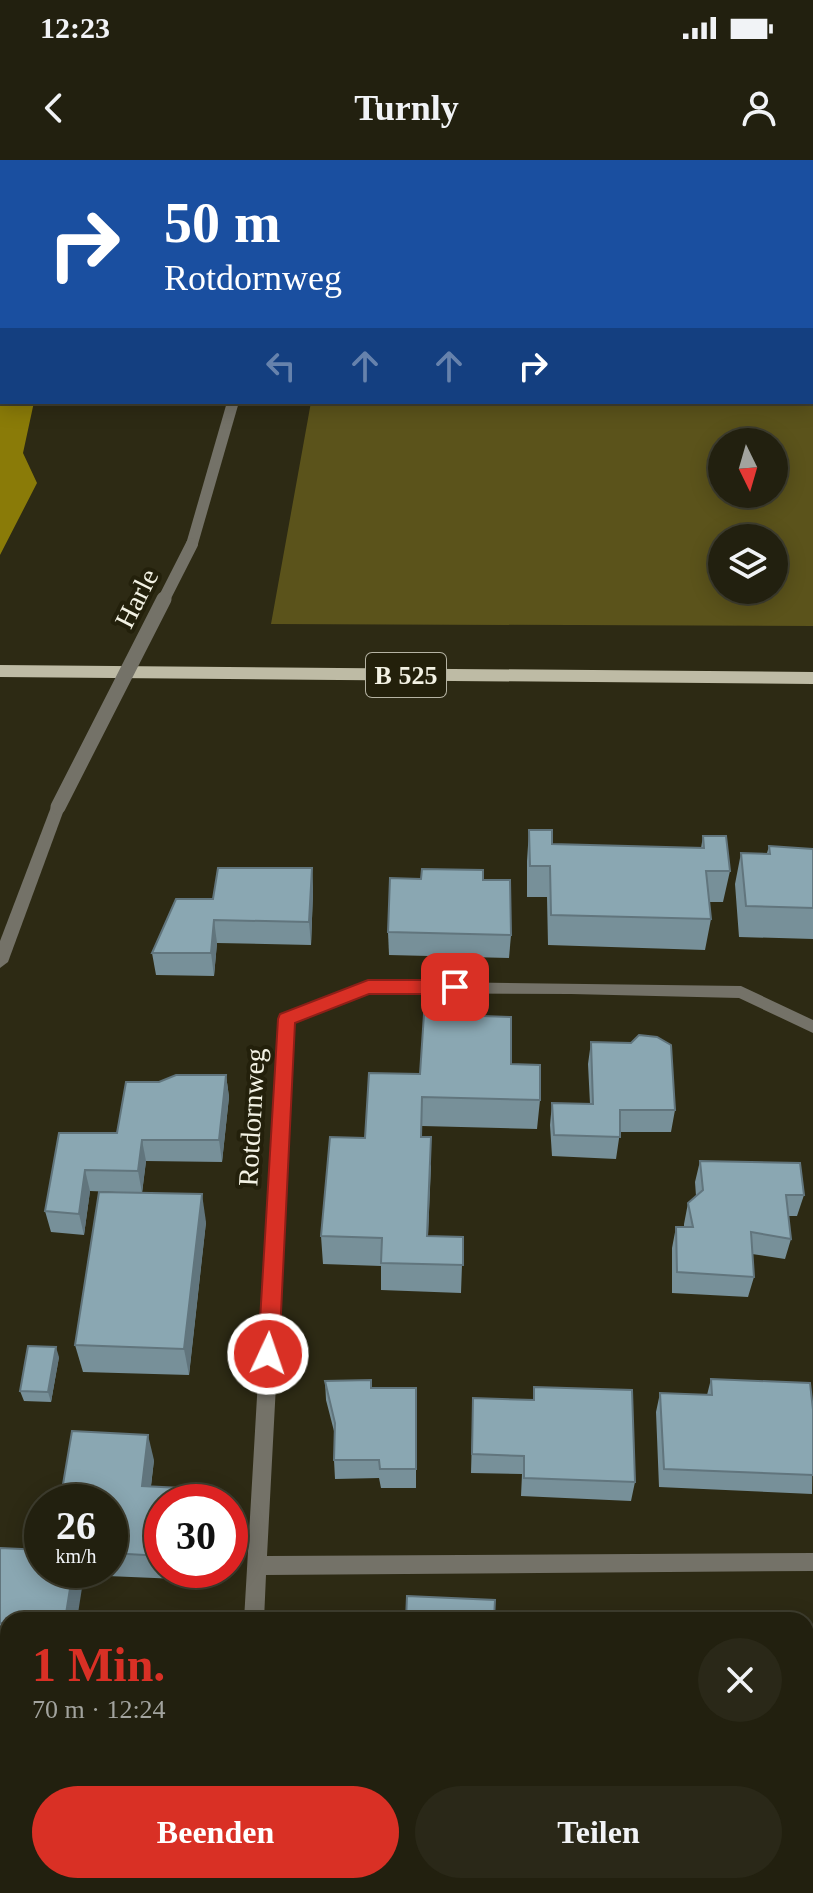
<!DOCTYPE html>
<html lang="de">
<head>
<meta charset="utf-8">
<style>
	body { margin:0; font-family:"Times New Roman",serif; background:#2a2818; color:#f1f3f6; height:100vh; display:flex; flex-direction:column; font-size:30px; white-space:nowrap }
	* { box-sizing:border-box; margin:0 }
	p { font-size:26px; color:#a2a39e }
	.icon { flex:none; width:44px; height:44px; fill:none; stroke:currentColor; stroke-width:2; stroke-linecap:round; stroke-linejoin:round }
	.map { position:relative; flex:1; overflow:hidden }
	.details { position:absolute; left:0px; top:1452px; width:814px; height:282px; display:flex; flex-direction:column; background:#22200f; border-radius:24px 24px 0 0; box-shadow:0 4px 20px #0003,0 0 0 2px #3f3e2f }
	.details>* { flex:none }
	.banner { position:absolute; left:0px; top:0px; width:814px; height:244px; box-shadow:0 4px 20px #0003,0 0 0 2px #3f3e2f; background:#1a4fa0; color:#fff; overflow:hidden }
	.needle { width:52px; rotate:175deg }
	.controls { position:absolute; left:708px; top:268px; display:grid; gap:16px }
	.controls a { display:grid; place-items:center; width:80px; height:80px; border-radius:50%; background:#22200f; box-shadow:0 4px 20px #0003,0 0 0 2px #3f3e2f; font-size:40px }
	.speed { position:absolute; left:24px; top:1324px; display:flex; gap:16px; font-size:40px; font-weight:700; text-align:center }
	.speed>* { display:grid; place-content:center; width:104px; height:104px; border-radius:50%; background:#22200f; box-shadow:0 4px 20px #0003,0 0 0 2px #3f3e2f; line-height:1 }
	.speed small { font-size:20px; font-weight:400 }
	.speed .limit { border:12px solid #d22; background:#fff; color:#111 }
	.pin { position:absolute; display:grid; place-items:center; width:68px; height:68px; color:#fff; margin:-34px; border-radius:16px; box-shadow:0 4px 12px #0006 }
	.me { position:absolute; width:88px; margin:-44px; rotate:3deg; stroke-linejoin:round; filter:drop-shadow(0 0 6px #0008) }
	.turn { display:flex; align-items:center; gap:28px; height:168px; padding:0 32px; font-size:36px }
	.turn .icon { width:104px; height:104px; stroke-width:2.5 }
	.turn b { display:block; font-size:56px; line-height:68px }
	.lanes { display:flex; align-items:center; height:76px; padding:0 32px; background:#0003; justify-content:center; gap:40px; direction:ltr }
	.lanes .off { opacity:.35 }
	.round { display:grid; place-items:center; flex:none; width:84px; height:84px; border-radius:42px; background:#2a2818 }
	.headline { display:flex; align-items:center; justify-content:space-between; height:136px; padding:0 32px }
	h1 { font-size:48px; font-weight:700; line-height:60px; color:#d93025 }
	.cta { display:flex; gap:16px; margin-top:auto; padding:16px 32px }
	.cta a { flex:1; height:92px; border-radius:48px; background:#d93025; color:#fff; font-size:32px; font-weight:700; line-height:92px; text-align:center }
	.cta a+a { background:#2a2818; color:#f1f3f6 }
	.status { display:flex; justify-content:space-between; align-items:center; height:56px; padding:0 40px; background:#22200f; direction:ltr }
	.status svg { height:22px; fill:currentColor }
	header { display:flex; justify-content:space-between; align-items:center; height:104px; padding:0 32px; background:#22200f; font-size:36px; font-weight:700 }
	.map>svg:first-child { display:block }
	.green { fill:#5b531b; fill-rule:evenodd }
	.water { fill:#8a7b08 }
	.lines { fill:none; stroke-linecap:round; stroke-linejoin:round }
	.stream { fill:#8a7b08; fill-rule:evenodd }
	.minor { fill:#747268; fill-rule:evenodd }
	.primary { fill:#bebba5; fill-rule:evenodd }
	.minor-bridge-far1 { stroke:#747268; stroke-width:12 }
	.minor-bridge { stroke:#747268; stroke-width:15 }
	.wall { fill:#779099 }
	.shaded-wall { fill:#61757d }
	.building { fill:#8aa7b2; stroke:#61757d; stroke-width:2 }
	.route { fill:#d93025; stroke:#8d1f18; stroke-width:2 }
	.labels { text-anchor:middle; stroke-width:8; stroke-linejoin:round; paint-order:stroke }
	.shield { fill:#23200b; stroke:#b5b3a3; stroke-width:2 }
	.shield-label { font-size:26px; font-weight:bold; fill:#f3f2e4 }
	.street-label { font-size:28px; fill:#f3f2e4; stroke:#23200b }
</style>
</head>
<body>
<div class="status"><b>12:23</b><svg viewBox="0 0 49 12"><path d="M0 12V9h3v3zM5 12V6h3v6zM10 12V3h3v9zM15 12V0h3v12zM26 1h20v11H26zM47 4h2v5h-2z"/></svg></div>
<header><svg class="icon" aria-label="back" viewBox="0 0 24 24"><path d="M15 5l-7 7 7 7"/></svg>Turnly<svg class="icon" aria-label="person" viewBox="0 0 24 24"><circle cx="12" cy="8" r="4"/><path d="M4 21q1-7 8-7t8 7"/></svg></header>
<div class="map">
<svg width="813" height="1733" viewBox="0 0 813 1733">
	<rect width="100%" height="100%" fill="#2d2a14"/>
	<path class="green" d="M813,117v349l-542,-2 40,-222h501zM722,282h52v52h-52zM722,378h52v52h-52z"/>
	<polygon class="water" points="0,210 2,242 34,242 23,293 37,323 0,395"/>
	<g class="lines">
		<rect class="stream" x="0" y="152" width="2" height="6"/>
		<g class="minor">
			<rect x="282" y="0" width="10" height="2"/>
			<polygon points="227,242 239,242 198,384 192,388 186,384"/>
			<polygon points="58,642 65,647 8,802 0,808 0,781 51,647"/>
			<polygon points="368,821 741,826 813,860 813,873 739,838 571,834 369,833 295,863 267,1396 813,1393 813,1411 266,1415 264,1460 244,1460 279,859 281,855"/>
			<rect x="228" y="1726" width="22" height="7"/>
		</g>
		<polygon class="primary" points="0,505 813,512 813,524 0,517"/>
		<polyline class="minor-bridge-far1" points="163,441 192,384"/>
		<polyline class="minor-bridge" points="58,647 164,439"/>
	</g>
	<g class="wall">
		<polygon points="529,670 552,684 701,688 703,676 730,711 723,742 709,742 711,759 705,790 548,785 547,737 527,737 527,701"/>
		<polygon points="769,686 813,689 813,779 739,777 735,724 741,693 767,693"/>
		<polygon points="312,708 313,732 311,785 217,783 214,816 156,815 152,793"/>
		<polygon points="483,720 511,775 509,798 389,795 388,772"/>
		<polygon points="591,882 675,950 671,972 620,972 616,999 552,996 550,965 552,943 590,944 588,904"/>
		<polygon points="511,904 540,940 537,969 422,966 421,977 431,1006 428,1076 463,1077 461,1133 381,1130 381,1106 323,1104 321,1076 365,978 420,914"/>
		<polygon points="226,915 229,937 222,1002 146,1001 142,1033 90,1031 84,1075 51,1072 45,1051 117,973 159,922"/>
		<polygon points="700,1001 804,1035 797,1056 788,1056 791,1079 785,1099 752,1094 754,1117 748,1137 672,1133 672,1088 676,1067 684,1067 684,1064 688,1043 696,1036 695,1022"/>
		<polygon points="206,1062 189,1215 83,1212 75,1185"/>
		<polygon points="59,1197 51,1242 24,1241 20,1231"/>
		<polygon points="711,1219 813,1250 812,1334 659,1327 656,1252 660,1233 707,1235"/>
		<polygon points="325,1221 371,1228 416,1228 416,1328 381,1328 379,1318 335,1319 334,1300 335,1275 326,1240"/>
		<polygon points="534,1227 635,1322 631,1341 521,1336 522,1314 471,1313 473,1238 533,1240"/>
		<polygon points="154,1300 151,1326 162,1342 162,1410 179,1410 178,1419 84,1415 8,1460 8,1484 0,1484 0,1388 42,1410 110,1410 110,1342"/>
	</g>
	<g class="shaded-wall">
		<polygon points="312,708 313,732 311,785 309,762"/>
		<polygon points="214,760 217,783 214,816 211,793"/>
		<polygon points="226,915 229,937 222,1002 219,980"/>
		<polygon points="142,980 146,1001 142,1033 138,1011"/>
		<polygon points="85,1010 90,1031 84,1075 79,1054"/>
		<polygon points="202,1034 206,1062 189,1215 184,1189"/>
		<polygon points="56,1187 59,1197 51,1242 48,1232"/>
		<polygon points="148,1275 154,1300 148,1350 142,1326"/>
		<polygon points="181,1328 184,1342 179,1342"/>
		<polygon points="73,1410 82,1410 84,1415 77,1460 65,1460"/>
		<polygon points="8,1562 8,1625 0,1672 0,1611"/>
		<polygon points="56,1726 60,1726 59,1733 55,1733"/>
	</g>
	<g class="building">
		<polygon points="529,670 552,670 552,684 704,688 703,676 726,676 730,711 706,711 711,759 551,755 550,706 530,706"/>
		<polygon points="769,686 813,689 813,748 746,746 741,693 770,694"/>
		<polygon points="218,708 312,708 309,762 214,760 211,793 152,793 176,739 213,739"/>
		<polygon points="422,709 483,710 483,720 510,720 511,775 388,772 390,718 421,719"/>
		<polygon points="424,854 511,857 511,904 540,905 540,940 422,937 421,977 431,977 427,1076 463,1077 463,1105 381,1103 382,1078 321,1076 330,977 365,978 369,913 420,914"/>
		<polygon points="639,875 657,877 671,885 675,950 620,950 620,977 554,975 552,943 593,944 591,882 631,883"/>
		<polygon points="176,915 226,915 219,980 142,980 138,1011 85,1010 79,1054 45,1051 59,973 117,973 126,922 159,922"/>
		<polygon points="700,1001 800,1003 804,1035 786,1035 791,1079 751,1072 754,1117 677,1112 676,1067 693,1067 688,1043 703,1030"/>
		<polygon points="99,1032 202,1034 184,1189 75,1185"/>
		<polygon points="28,1186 56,1187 48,1232 20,1231"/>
		<polygon points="711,1219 810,1223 813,1250 813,1315 664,1309 660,1233 712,1235"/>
		<polygon points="371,1220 371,1228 416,1228 416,1309 380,1309 379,1300 334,1300 335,1263 325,1221"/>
		<polygon points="534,1227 632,1230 635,1322 524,1318 524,1296 472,1294 473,1238 534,1240"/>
		<polygon points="72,1271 148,1275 142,1326 181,1328 179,1342 162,1342 162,1396 110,1393 110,1342 60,1342"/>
		<polygon points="0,1388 42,1390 42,1410 73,1410 65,1460 8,1460 8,1463 0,1463"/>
		<polygon points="407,1436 495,1440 494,1460 406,1460"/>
		<polygon points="0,1533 8,1533 8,1562 0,1611"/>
		<polygon points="19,1726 56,1726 55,1733 18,1732"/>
		<rect x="327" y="1726" width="165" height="7"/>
	</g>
	<polygon class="route" points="368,820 455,820 464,827 455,834 369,834 295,863 279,1194 276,1200 268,1203 261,1200 258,1194 278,859 280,854"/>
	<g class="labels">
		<rect class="shield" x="366" y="493" width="80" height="44" rx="6"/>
		<g class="shield-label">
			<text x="406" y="524">B 525</text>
		</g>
		<g class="street-label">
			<text transform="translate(136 438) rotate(-63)" y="10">Harle</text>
			<text transform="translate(251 957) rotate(-87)" y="10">Rotdornweg</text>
		</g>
	</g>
</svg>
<div class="controls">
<a><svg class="needle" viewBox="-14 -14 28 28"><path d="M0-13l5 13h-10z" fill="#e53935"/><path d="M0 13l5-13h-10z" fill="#a2a39e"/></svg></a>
<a><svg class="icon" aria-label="layers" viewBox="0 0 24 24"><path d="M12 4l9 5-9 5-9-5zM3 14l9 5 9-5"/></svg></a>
</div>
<div class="speed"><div>26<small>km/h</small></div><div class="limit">30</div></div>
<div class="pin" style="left:455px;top:827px;background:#d93025"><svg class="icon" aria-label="arrive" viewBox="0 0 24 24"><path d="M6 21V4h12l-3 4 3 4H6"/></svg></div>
<svg class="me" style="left:268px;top:1194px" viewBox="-20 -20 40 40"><circle r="17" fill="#d93025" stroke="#fff" stroke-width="3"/><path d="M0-11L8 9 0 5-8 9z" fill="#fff"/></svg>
<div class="banner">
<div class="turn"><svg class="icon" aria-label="right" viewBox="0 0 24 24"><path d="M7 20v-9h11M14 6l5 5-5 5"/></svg><div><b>50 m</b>Rotdornweg</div></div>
<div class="lanes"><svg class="icon off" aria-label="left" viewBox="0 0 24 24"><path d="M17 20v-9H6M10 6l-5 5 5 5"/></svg><svg class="icon off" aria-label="ahead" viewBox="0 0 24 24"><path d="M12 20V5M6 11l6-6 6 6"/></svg><svg class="icon off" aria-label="ahead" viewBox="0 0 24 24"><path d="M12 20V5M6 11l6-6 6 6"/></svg><svg class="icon" aria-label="right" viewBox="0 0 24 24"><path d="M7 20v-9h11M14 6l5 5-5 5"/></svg></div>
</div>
<section class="details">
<div class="headline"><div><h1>1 Min.</h1><p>70 m · 12:24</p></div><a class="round"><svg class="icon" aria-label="close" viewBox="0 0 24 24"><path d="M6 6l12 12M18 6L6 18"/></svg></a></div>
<div class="cta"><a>Beenden</a><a>Teilen</a></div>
</section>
</div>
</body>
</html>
